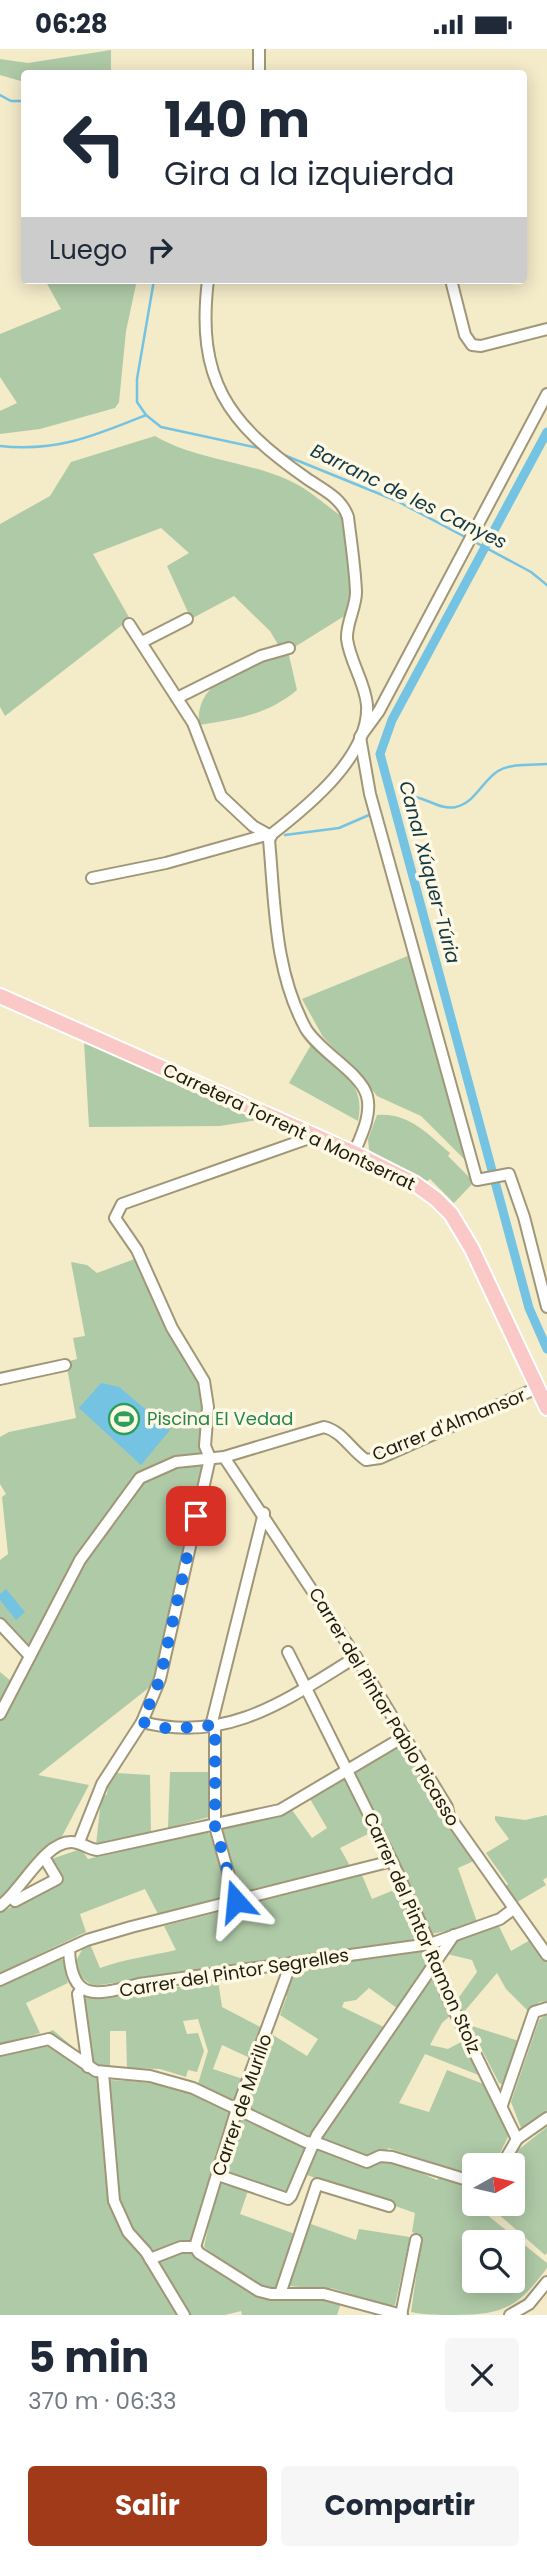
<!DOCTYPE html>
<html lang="es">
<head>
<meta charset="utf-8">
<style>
	body { margin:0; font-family:Poppins,sans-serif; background:#f6f6f7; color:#1f2937; height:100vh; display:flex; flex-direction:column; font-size:26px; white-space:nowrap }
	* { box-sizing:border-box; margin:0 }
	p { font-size:23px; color:#747a83 }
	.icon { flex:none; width:38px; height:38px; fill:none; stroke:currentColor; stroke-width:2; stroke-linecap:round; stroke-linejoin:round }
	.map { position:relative; height:2266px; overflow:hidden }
	.panel { display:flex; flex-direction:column; background:#fff; flex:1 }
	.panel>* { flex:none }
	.top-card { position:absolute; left:21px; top:21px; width:506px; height:214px; border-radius:7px; box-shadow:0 4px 18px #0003; background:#fff; color:#1f2937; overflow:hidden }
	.needle { width:46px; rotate:82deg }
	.tools { position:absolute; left:462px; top:2104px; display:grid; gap:14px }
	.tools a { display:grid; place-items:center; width:63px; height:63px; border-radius:7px; background:#fff; box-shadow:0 4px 18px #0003; font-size:35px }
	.pin { position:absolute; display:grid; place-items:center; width:60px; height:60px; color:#fff; margin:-30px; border-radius:14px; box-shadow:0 4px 10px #0006 }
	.me { position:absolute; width:77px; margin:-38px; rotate:342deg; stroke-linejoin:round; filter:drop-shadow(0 0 5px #0008) }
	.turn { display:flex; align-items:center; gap:24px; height:147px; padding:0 28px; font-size:32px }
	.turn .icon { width:91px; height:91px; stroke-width:2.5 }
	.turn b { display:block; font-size:49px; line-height:60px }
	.then { display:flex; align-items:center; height:66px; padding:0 28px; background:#0003; gap:14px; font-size:26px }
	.round { display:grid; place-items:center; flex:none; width:74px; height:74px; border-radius:7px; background:#f6f6f7 }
	.headline { display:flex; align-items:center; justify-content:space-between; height:119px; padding:0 28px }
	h1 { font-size:42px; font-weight:700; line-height:52px }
	.action { display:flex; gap:14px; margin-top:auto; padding:14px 28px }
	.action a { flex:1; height:80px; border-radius:7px; background:#a13a19; color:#fff; font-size:28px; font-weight:700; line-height:80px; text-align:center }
	.action a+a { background:#f6f6f7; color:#1f2937 }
	.status { display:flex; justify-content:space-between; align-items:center; height:49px; padding:0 35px; background:#fff; direction:ltr }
	.status svg { height:19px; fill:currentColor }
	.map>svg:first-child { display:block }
	.green { fill:#afcaa7; fill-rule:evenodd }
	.water { fill:#74c3e2 }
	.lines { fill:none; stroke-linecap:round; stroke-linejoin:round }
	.stream { stroke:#74c3e2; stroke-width:2.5 }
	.canal { stroke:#74c3e2; stroke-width:9 }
	.minor-casing { stroke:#9f9777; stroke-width:14 }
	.major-casing { stroke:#fff; stroke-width:18 }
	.minor { stroke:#fff; stroke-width:10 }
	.major { stroke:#f9c8c7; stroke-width:14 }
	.route { stroke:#1a73e8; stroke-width:12; stroke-dasharray:0 21.6 }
	.labels { text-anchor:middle; stroke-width:7; stroke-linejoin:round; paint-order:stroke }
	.street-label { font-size:18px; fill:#201d10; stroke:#fef9e4 }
	.leisure-label { font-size:18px; fill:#27864d; stroke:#fef9e4; text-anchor:start }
	.water-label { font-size:19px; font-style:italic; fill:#133845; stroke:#fef9e4 }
</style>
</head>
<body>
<div class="status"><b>06:28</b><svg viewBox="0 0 49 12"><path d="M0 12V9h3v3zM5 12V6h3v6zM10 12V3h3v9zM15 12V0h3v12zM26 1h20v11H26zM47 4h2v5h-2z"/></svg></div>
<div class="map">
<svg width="547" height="2266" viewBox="0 0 547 2266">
	<rect width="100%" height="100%" fill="#f4ebc9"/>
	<g class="green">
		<polygon points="111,1 111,24 24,24 24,33 0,26 0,10 28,14"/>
		<polygon points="45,231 137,231 126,282 119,353 115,359 40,380 0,385 0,362 17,354 0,328 0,285 61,260"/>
		<path d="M155,387c39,23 89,25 131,43 22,9 39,26 59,40l7,74 -6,22 -53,33h-13l-10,-17 -36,-35 -43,23 -24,-53 22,-13 -28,-25 -68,26 37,65 -125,97 -5,-9v-183l50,-28 21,-34z"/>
		<path d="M288,602l9,39c-30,25 -60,29 -98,35 -5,-48 54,-61 89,-74z"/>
		<polygon points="410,906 467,1113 421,1067 377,1047 363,1029 323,988 302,950"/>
		<polygon points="84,992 263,1070 220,1077 89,1078"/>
		<path d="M312,994c25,24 55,40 46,78l-69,-38z"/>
		<path d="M377,1066c31,-3 51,19 73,38l-2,3 26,26 -20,21 -24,-24 -3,2 -58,-31 -1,-11z"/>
		<polygon points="140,1208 204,1332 210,1409 160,1630 38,1726 89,1736 49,1812 0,1855 0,1623 12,1633 24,1607 0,1584 0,1511 8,1505 2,1448 6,1445 0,1435 0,1388 9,1383 76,1369 66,1313 77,1310 73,1289 85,1287 71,1213 87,1216 97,1224"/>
		<polygon points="404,1692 476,1811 458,1819 478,1876 431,1885 354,1725"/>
		<polygon points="170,1723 210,1723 209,1768 168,1779"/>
		<polygon points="116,1724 150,1726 151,1784 96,1796 101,1750 107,1745 109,1725"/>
		<polygon points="345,1728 372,1783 340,1799 350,1817 241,1844 227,1803 223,1779 292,1761 312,1789 327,1779 310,1750"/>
		<polygon points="547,1766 547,1828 543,1831 546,1836 514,1855 503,1839 508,1835 486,1804 509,1790 495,1771 495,1767 525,1771"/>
		<polygon points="206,1783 210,1785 229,1847 158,1865 145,1840 80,1865 86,1883 0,1924 0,1864 62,1832 51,1810 81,1800 88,1810"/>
		<path d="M362,1826l10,24 27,-11 24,49 -2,3 -329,46 -14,-12 -2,-13 7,-13 7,-4 10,24c24,-9 50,-12 76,-18l-12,-24z"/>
		<polygon points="497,1873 511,1902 532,1890 547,1909 547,1952 539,1953 529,1963 506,1940 497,1924 463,1964 457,1951 477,1923 472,1911 447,1905 458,1889"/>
		<polygon points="429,1902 432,1910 397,1959 369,1939 356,1951 344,1953 342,1958 384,1978 310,2089 238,2060 251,2026 256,2028 273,1986 307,2007 318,1990 280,1966 287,1947 284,1945 297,1919"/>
		<polygon points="60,1910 63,1911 68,1934 26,1954 40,1984 0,1996 0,1938"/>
		<polygon points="433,1928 451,1966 442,1974 430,1996 448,2000 463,1992 481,2027 425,2005 399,2054 429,2063 447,2021 486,2036 512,2089 508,2088 494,2116 474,2116 474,2127 388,2099 386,2104 367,2111 320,2090"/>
		<path d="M218,1931l4,27 40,21 -12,30 -28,-13 -9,24 33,11 -10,29 -39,-22 11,-36 -10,-32 -15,2 4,13 11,-1 6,18 -7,21 -9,-2 -2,7 -26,-8 -33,-1 -1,-37h-16v49c55,2 74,8 123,32l-37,127 -37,14 27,-4 60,39 95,15 -4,12h-95l-1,-4 -16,4h-225v-260l53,-25 28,24 12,5 -10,-62 20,2z"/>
		<polygon points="547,1965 547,2063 525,2080 521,2079 511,2053 539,1971"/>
		<polygon points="469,1976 519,1992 504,2036 499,2034"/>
		<polygon points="238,2068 306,2098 288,2144 221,2124"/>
		<polygon points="547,2078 547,2204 545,2206 488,2156 513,2154 513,2116 507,2116 513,2105"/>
		<path d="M314,2099l76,11 47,21 4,-4 33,11v16h10l-3,7 66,53v5c-29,39 -43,47 -92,47 -15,0 -30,0 -44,-3l11,-76 -10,-4 3,-19 -108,-38 -3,-3zM474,2193h39v38h-39z"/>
		<polygon points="218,2131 249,2139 240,2165 295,2185 274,2243 252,2235 204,2198"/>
		<polygon points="311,2175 356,2191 359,2180 410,2188 395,2256 390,2257 331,2239 330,2241 290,2237 287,2234"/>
	</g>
	<g class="water">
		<polygon points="101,1334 119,1338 170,1381 141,1416 79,1359"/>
		<polygon points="6,1540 25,1563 16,1571 0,1551 0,1545"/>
	</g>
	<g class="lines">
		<g class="stream">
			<polyline points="0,46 11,52 24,52"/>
			<polyline points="154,231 137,330 137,353 146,366 161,378 263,400"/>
			<path d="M0,397c57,6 94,-10 146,-31"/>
			<polyline points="279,404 397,452 467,489"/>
			<polyline points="473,492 531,523 547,536"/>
			<path d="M404,748c19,-4 33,14 52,10 20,-5 26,-26 42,-36 13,-8 35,-6 49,-7"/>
			<polyline points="285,786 339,779 369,766"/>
		</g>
		<polyline class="canal" points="547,383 392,671 380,705 529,1259 547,1300"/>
		<g class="minor-casing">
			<g id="minor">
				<polyline points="259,24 259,0"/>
				<path d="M208,231c-12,99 19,143 98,198 17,12 35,19 42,39 3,25 7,50 8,75 0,16 -10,31 -9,47 3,23 18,43 20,66 3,51 -59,101 -95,129l-3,6c6,64 5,131 37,189 14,23 55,44 61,67 5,19 -6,40 -13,57"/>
				<polyline points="451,231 465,286 472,296 481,297 547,280"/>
				<polyline points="547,345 379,662 360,688 370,745 477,1131 509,1125 524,1168 547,1258"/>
				<polyline points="129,575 193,674 221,747 253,777 271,787"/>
				<polyline points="142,593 187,570"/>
				<polyline points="177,649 261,607 289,599"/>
				<polyline points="92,829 166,814 266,786"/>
				<polyline points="0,1330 65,1316"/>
				<polyline points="224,1408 356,1608 447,1758 449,1767 547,1906"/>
				<polyline points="0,1575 30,1607"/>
				<polyline points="288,1603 392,1812 430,1895 445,1943 517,2090"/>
				<path d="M0,1665l80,-154 60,-82 36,-16 48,-5 100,-30c18,4 27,23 42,33l14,-2 157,-70"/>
				<path d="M142,1673c86,22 144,-22 214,-65"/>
				<polyline points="215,1676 215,1777 236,1852"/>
				<polyline points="211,1677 264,1464"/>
				<polyline points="79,1793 102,1735 142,1673 160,1630 210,1409 205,1397 208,1358 204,1332 172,1279 137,1201 115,1169 122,1155 315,1087"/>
				<polyline points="12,1849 15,1852 57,1830 44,1808"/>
				<path d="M0,1857c21,-15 44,-64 71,-64 10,0 17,7 26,8l183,-40 125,-74"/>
				<path d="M69,1900c2,55 28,46 70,35l291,-40 70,-25 12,-9"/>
				<polyline points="0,1931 87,1891 131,1878 392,1812"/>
				<polyline points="82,1939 78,1945 88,2018"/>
				<polyline points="0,2001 49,1990 96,2022 150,2027 193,2039 306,2093 320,2095 367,2113 380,2107 392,2108 474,2133"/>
				<polyline points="103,2024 114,2152 128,2183 146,2203 184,2266"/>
				<polyline points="502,2056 534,1963 547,1959"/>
				<polyline points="502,2116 517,2090 547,2069"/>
				<polyline points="218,2126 288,2150 291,2147 317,2086 454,1886"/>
				<polyline points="195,2198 236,2063 291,1914"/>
				<polyline points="150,2210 181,2198 195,2198 199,2204 259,2242 271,2245 324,2245 402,2266"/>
				<polyline points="280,2245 317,2135 389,2157"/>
				<polyline points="401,2266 416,2191"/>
				<polyline points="510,2266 529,2255 547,2233"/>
			</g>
		</g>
		<g class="major-casing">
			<polyline id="major" points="0,947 354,1104 414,1134 436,1150 451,1165 472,1200 547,1359"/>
		</g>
		<use href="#minor" class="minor"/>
		<use href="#major" class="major"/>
	</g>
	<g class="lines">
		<polyline class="route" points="196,1467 160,1630 142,1673 169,1680 215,1676 215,1777 236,1852"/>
	</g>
	<defs>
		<g id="stadium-ring" transform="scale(1.575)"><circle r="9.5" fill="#fef9e4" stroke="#2e9e5b" stroke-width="1.5"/><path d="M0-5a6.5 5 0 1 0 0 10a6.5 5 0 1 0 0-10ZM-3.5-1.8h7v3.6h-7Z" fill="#2e9e5b"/></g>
	</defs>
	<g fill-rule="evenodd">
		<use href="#stadium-ring" x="124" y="1370"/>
	</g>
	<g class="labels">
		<g class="street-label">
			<text transform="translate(289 1078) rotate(25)" y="6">Carretera Torrent a Montserrat</text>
			<text transform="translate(449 1376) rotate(-22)" y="6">Carrer d'Almansor</text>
			<text transform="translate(384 1658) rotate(59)" y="6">Carrer del Pintor Pablo Picasso</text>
			<text transform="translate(422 1884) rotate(66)" y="6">Carrer del Pintor Ramon Stolz</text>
			<text transform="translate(234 1924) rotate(-9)" y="6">Carrer del Pintor Segrelles</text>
			<text transform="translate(242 2056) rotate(-71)" y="6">Carrer de Murillo</text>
		</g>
		<g class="leisure-label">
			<text x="147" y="1376">Piscina El Vedad</text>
		</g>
		<g class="water-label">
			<text transform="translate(409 447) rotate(26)" y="7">Barranc de les Canyes</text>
			<text transform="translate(430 823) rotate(75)" y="7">Canal Xúquer-Túria</text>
		</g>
	</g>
</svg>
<div class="tools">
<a><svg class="needle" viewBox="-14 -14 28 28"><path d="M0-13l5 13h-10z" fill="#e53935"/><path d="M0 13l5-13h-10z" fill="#747a83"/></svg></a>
<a><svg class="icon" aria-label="search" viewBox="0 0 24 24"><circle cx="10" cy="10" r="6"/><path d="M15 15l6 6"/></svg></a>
</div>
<div class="pin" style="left:196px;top:1467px;background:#d93025"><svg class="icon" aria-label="arrive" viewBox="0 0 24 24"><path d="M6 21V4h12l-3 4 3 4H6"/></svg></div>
<svg class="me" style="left:236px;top:1852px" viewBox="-20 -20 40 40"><path d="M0-17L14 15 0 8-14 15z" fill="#1a73e8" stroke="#fff" stroke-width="4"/></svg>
<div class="top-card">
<div class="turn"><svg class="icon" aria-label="left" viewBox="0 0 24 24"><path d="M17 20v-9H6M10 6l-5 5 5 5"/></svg><div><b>140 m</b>Gira a la izquierda</div></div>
<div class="then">Luego<svg class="icon" aria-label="right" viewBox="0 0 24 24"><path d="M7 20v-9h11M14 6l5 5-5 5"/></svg></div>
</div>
</div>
<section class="panel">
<div class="headline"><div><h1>5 min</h1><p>370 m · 06:33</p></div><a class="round"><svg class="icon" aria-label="close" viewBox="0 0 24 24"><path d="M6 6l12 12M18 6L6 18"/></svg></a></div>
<div class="action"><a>Salir</a><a>Compartir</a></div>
</section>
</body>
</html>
